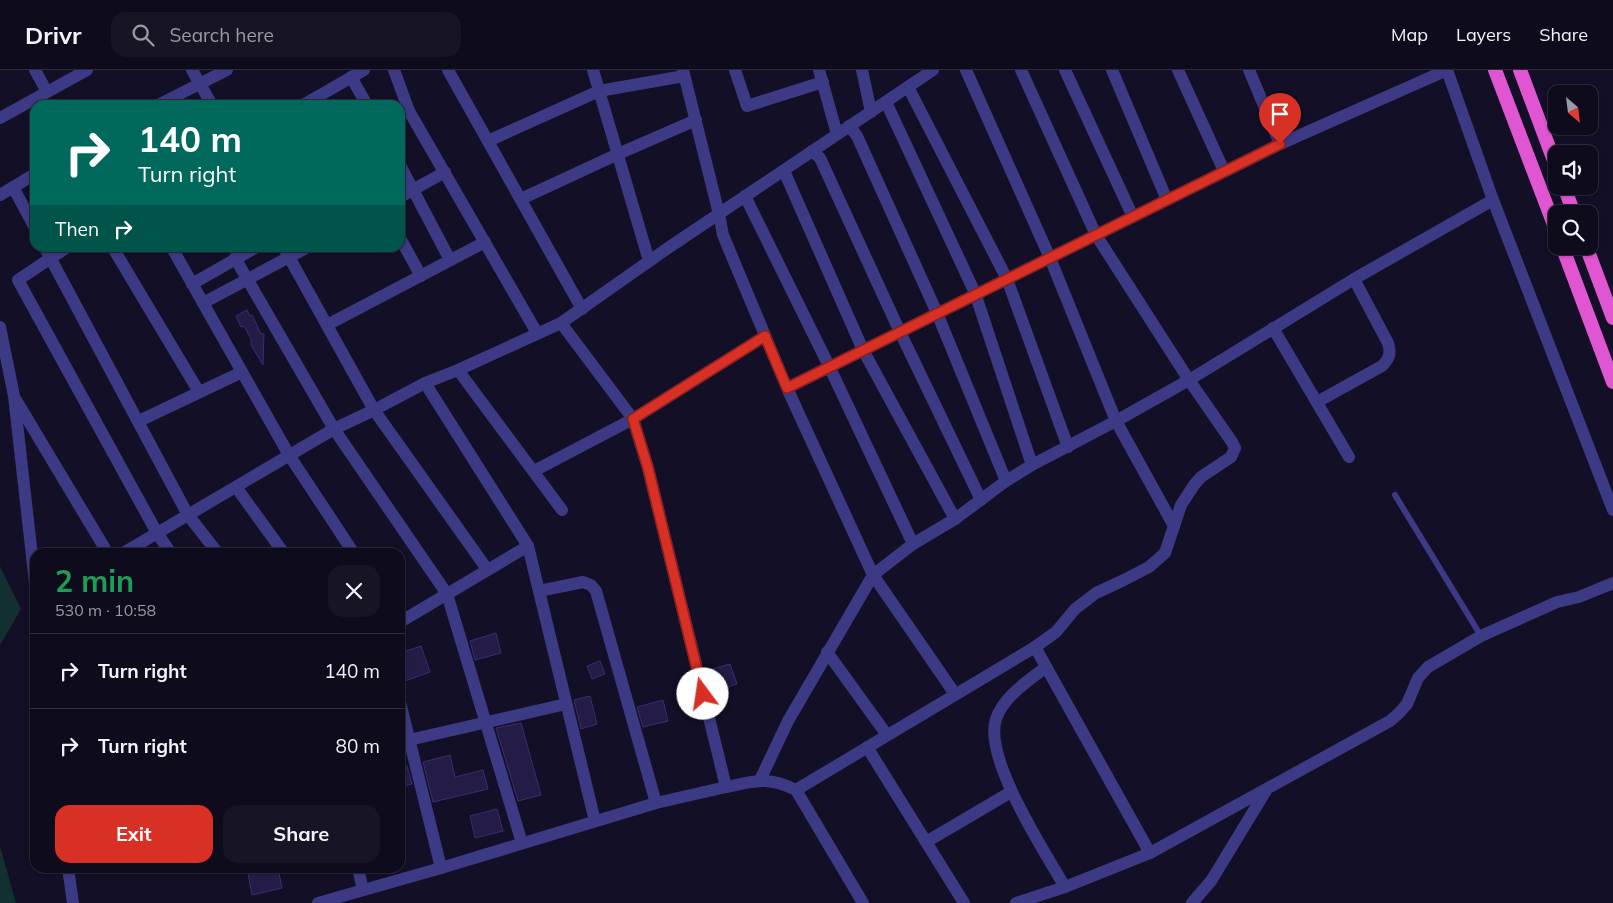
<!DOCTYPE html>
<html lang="en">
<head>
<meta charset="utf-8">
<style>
	body { margin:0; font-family:Mulish,sans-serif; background:#171425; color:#f1f3f6; height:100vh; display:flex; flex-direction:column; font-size:19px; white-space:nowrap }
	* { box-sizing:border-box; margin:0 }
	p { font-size:16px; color:#9b9ba3 }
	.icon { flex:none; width:28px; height:28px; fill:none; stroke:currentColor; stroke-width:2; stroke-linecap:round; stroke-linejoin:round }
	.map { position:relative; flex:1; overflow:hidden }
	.details { position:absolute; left:30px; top:478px; width:375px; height:325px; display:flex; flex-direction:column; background:#0e0b1c; border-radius:15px; box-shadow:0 1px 4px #0004,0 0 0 1px #2e2b3b }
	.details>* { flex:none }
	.hud { position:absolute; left:30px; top:30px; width:375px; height:152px; border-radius:15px; box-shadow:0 1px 4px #0004,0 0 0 1px #2e2b3b; background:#00695c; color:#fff; overflow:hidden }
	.needle { width:32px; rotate:152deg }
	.tools { position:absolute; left:1548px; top:15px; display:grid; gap:10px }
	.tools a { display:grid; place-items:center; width:50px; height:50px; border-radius:10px; background:#0e0b1c; box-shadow:0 1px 4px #0004,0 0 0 1px #2e2b3b; font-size:25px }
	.pin { position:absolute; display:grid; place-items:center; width:42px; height:42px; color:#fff; margin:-51px -21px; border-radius:50% 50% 50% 0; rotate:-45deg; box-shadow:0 0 5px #0007 }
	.pin .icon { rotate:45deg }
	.me { position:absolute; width:55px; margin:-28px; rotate:346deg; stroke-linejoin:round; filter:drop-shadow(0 0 4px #0008) }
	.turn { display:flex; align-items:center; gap:18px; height:105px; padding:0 25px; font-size:22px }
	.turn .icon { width:65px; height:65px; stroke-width:2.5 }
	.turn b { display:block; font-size:35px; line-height:42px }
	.then { display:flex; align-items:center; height:48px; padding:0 25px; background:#0003; gap:10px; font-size:19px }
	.round { display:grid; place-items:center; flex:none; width:52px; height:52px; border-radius:15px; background:#171425 }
	.summary { display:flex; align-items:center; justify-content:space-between; height:85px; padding:0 25px }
	h1 { font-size:30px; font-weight:700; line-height:38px; color:#1e9e55 }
	.button { display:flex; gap:10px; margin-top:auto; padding:10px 25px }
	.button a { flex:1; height:58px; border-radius:15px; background:#d93025; color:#fff; font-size:20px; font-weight:700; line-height:58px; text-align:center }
	.button a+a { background:#171425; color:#f1f3f6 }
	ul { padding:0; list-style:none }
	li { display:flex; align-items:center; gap:15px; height:75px; padding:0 25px; border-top:1px solid #2e2b3b }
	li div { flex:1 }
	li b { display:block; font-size:19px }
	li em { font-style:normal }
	header { display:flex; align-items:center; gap:30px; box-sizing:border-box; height:70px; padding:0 25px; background:#0e0b1c; border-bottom:1px solid #2e2b3b }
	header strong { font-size:24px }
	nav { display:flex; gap:28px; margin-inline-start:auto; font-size:18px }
	.search { width:350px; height:45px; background:#171425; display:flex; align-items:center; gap:12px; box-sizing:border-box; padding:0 18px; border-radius:15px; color:#9b9ba3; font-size:19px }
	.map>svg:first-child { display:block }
	.green { fill:#12302f }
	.building { fill:#241b47; stroke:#3b2d73 }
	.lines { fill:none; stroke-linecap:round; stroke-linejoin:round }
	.service { stroke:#3d3a85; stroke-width:6 }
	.minor { stroke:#3d3a85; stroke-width:12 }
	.trunk { stroke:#e055d1; stroke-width:14 }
	.route-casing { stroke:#8d1f18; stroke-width:12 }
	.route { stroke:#d93025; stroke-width:9 }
</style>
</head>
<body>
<header>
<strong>Drivr</strong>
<div class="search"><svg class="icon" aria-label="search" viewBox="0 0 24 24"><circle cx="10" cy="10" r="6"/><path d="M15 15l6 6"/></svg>Search here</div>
<nav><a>Map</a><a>Layers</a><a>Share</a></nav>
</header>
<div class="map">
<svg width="1613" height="833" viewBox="0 0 1613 833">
	<rect width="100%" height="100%" fill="#130f26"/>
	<g class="green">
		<polygon points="0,496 21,539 0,575"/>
		<polygon points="0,776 16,833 0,833"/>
	</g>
	<g class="building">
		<polygon points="247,240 250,246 252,245 261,264 264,264 263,295 251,275 251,269 244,256 241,257 236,246"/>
		<polygon points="496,563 501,583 475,590 470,571"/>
		<polygon points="421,576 430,602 402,612 400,605 400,583"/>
		<polygon points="600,591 605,604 592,609 587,596"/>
		<polygon points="730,594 737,614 711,622 706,601"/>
		<polygon points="590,626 597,654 581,659 574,630"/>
		<polygon points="663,630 668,651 643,657 637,637"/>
		<polygon points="521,653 541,725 518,731 496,658"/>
		<polygon points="450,685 455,707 483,700 488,719 433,732 423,692"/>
		<polygon points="407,696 412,714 400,717 400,698"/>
		<polygon points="497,739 503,761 475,768 470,746"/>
		<polygon points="247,798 278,798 282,818 252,825"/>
	</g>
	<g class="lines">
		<polyline class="service" points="1395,425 1481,566"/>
		<g class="minor">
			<polyline points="35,0 47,22"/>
			<polyline points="192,0 212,35"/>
			<polyline points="394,0 409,41 537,263"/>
			<polyline points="448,0 582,239"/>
			<polyline points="593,0 649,191"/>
			<polyline points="683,0 719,144 723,165 787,318 873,505 913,474 955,449 1006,411 1032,395 1116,351 1189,310 1354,209 1493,130"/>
			<polyline points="735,0 747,36 823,12"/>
			<polyline points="819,0 837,64"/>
			<polyline points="862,0 871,42"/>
			<polyline points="966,0 1050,188 1116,351 1174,456"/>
			<polyline points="1065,0 1133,147"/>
			<polyline points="1112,0 1167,130"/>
			<polyline points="1178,0 1224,101"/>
			<polyline points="1249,0 1280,74"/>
			<polyline points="1447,0 1493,130 1613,440"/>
			<polyline points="351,7 367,35"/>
			<polyline points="908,17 1007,209 1068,377"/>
			<polyline points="886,32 975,223 1032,395"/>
			<polyline points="158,35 227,0"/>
			<polyline points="303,35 364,0"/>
			<polyline points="0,48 87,0"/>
			<polyline points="849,56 857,66 937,243 1006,411"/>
			<polyline points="488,71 599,21 684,6"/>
			<polyline points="812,81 820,88 900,262 981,430"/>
			<polyline points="400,95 450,190"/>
			<polyline points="784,101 863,280 955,449"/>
			<polyline points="13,117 35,158"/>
			<polyline points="0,125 35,104"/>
			<polyline points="745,126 829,296 913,474"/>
			<polyline points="400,127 445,102"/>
			<polyline points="521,129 618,84 696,50"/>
			<polyline points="400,168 421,206"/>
			<polyline points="45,178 188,445 217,482"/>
			<polyline points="66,178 18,210 157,463 170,482"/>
			<polyline points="113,178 199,322"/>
			<polyline points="172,178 289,385 353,482"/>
			<polyline points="284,178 374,340 487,499"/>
			<polyline points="235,188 334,359 447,524 522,773"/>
			<polyline points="192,214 255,178"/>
			<polyline points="203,233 306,178"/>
			<polyline points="327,255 485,172"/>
			<polyline points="0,257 14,326 35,513"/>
			<polyline points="1273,258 1349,387"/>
			<polyline points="458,300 562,440"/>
			<polyline points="425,313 528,476"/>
			<polyline points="787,318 1280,74 1447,0"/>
			<polyline points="16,330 107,482"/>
			<path d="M1317,332l65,-36c8,-8 9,-13 6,-23l-34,-64"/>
			<polyline points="139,351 242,302"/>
			<polyline points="534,401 633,349 765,266"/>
			<polyline points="236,417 283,482"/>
			<polyline points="125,482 334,359 374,340 425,313 458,300 561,253 668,178 933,0"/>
			<polyline points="539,521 583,512 591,515 596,521 656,733"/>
			<polyline points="400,552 528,476 595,751"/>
			<polyline points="1035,577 1150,783"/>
			<polyline points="827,582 887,665"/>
			<path d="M1046,597c-18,14 -43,30 -50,52 -13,39 49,133 69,168"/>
			<polyline points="400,632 441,798"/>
			<polyline points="409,670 566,634"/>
			<polyline points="867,677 964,833"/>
			<polyline points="760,710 788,651 873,505 955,624"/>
			<path d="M726,717c29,-6 42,-11 70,3l67,113"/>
			<polyline points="796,720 1035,577 1056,562 1075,539 1096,523 1124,510 1149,497 1165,483 1181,435 1194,415 1201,407 1231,387 1235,378 1232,372 1189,310 1096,165 1021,0"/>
			<polyline points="926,772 1011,722"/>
			<polyline points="68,798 73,833"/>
			<polyline points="358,798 363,820"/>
			<polyline points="318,833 441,798 656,733 726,717 648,398 633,349 561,253"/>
			<polyline points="1016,833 1065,817 1150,783 1390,651 1399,643 1407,634 1418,608 1428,597 1481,566 1557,532 1579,527 1613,513"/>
			<polyline points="1192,833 1211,811 1267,719"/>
		</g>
		<g class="trunk">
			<polyline points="1495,0 1556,160"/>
			<polyline points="1520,0 1556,96"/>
			<polyline points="1564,116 1574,144"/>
			<polyline points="1562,176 1613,312"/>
			<polyline points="1586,176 1613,248"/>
		</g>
	</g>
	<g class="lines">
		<g class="route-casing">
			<polyline id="route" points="703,624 648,398 633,349 765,266 787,318 1280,74"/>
		</g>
		<use href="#route" class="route"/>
	</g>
</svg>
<div class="tools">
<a><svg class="needle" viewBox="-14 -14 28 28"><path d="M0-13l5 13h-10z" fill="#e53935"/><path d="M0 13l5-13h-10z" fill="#9b9ba3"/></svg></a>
<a><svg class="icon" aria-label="sound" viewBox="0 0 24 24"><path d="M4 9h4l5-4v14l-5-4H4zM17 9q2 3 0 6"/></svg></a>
<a><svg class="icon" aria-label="search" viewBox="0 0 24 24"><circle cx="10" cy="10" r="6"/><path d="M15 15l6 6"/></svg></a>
</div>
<div class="pin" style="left:1280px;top:74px;background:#d93025"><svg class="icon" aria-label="arrive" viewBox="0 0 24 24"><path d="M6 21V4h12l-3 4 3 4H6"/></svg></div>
<svg class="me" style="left:703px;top:624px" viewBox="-20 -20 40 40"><circle r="19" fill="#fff"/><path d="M0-13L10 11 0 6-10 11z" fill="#d93025"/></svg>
<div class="hud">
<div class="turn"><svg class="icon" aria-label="right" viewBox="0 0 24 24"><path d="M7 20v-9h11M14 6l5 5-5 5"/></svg><div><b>140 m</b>Turn right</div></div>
<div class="then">Then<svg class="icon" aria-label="right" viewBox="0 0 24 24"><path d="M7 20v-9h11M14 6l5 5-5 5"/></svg></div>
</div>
<section class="details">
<div class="summary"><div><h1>2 min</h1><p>530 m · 10:58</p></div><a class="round"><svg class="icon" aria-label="close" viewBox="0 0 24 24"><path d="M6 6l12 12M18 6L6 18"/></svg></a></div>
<ul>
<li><svg class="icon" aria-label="right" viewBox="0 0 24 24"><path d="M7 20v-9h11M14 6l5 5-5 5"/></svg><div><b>Turn right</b></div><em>140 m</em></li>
<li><svg class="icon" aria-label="right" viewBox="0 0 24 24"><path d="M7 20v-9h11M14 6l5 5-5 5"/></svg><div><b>Turn right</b></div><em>80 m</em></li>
</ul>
<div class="button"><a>Exit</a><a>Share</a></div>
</section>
</div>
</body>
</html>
